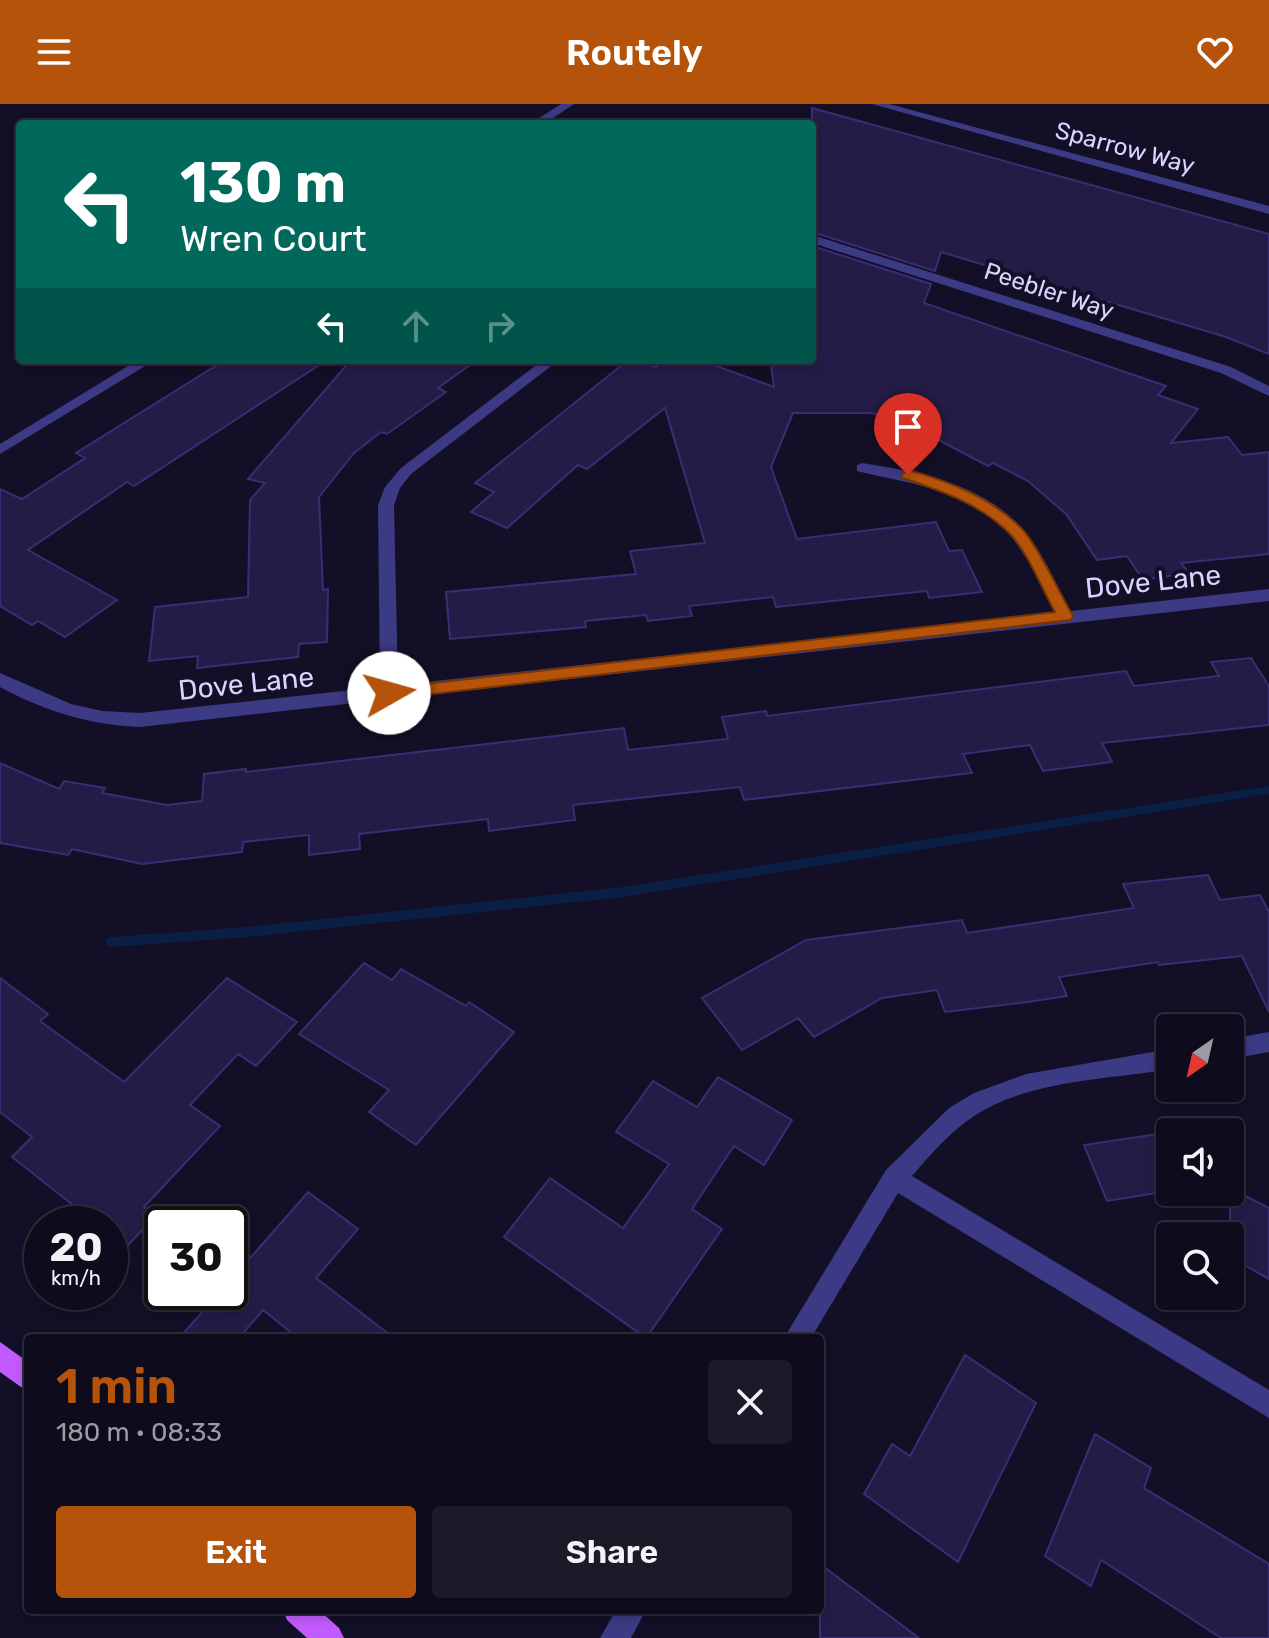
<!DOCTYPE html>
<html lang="en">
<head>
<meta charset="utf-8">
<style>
	body { margin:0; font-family:Rubik,sans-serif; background:#1c1929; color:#f1f3f6; height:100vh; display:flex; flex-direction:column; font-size:30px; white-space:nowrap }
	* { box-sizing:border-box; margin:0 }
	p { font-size:26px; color:#9b9ba3 }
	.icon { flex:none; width:44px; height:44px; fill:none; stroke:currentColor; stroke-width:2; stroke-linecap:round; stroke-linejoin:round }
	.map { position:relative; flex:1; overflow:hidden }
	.drawer { position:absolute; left:24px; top:1230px; width:800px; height:280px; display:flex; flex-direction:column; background:#0e0b1c; border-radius:8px; box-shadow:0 4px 12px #0003,0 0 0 2px #2e2b3b }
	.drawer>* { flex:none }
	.hud { position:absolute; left:16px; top:16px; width:800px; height:244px; border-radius:8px; box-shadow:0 4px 12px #0003,0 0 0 2px #2e2b3b; background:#00695c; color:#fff; overflow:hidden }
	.needle { width:52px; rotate:214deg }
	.fabs { position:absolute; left:1156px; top:910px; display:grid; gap:16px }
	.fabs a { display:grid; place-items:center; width:88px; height:88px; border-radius:8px; background:#0e0b1c; box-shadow:0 4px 12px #0003,0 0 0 2px #2e2b3b; font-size:40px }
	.speed { position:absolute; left:24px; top:1102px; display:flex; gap:16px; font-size:40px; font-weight:700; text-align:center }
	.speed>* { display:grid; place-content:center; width:104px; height:104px; border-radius:50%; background:#0e0b1c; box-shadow:0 4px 12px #0003,0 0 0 2px #2e2b3b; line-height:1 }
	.speed small { font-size:20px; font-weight:400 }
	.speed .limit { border:4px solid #111; border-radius:12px; background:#fff; color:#111 }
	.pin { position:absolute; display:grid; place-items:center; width:68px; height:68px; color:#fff; margin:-82px -34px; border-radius:50% 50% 50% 0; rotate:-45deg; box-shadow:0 0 8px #0007 }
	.pin .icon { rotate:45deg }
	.me { position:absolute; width:88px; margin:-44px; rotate:83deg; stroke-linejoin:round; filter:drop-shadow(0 0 6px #0008) }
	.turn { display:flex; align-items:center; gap:28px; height:168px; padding:0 32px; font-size:36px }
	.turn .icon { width:104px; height:104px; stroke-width:2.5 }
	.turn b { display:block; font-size:56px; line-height:68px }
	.lanes { display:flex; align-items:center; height:76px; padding:0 32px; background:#0003; justify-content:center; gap:40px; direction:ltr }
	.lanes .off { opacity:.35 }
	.round { display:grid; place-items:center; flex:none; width:84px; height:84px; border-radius:8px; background:#1c1929 }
	.headline { display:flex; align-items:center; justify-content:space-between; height:136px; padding:0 32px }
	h1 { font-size:48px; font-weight:600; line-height:60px; color:#b45309 }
	.cta { display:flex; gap:16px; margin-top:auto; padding:16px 32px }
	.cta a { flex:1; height:92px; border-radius:8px; background:#b45309; color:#fff; font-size:32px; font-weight:600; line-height:92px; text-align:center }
	.cta a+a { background:#1c1929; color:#f1f3f6 }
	header { display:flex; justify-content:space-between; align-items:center; height:104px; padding:0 32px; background:#b45309; color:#fff; font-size:36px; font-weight:600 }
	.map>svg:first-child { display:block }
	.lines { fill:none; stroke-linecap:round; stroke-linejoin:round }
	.stream { fill:#0a1f44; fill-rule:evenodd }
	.building { fill:#241b47; stroke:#3b2d73; stroke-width:2 }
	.minor { fill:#3d3a85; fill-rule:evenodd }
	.major { fill:#c25bff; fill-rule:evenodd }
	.route { fill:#b45309; stroke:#753606; stroke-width:2 }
	.labels { text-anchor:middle; stroke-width:8; stroke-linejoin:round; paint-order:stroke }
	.far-street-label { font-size:24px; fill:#d9d4ff; stroke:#130f26 }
	.street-label { font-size:28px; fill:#d9d4ff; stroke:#130f26 }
</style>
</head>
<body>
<header><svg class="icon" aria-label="menu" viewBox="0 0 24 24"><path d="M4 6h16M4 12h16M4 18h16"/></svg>Routely<svg class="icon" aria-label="heart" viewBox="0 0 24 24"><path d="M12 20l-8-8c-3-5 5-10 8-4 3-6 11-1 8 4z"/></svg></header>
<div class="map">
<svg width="1269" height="1534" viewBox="0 0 1269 1534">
	<rect width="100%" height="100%" fill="#130f26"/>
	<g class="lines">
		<polygon class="stream" points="1269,682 1269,690 623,793 258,832 112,843 108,842 106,838 108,834 112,833 258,822 623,783"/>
	</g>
	<g class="building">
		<polygon points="812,4 1269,130 1269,250 1226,233 941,148 935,167 812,128"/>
		<polygon points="812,142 931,180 924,199 1166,282 1158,291 1198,305 1171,339 1228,333 1242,351 1269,348 1269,450 1181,459 1189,469 1143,476 1127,452 1097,456 1066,410 1028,377 993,359 988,362 916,324 871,309 793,309 771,363 797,435 936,418 949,447 962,446 982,488 929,494 927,487 776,503 773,493 689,502 692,512 648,517 646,511 585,517 586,523 450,535 446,488 636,470 630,447 705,439 665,304 587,365 578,361 507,424 471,408 494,388 475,379 628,256 656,263 664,256 700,256 774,283 771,260 812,260"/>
		<polygon points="225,256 327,256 134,382 127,378 28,446 117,496 65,533 38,517 32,521 0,502 0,385 22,395 85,354 76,349"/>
		<polygon points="351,256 477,256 438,284 446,288 387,330 381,328 354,349 319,393 323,486 328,485 327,538 299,540 298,553 197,564 198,552 149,557 155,503 248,493 250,396 265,379 248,375"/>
		<polygon points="1251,554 1269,582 1269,621 1102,639 1112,658 1043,667 1030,641 963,650 972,669 744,696 740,683 573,701 575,716 489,727 488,715 359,730 360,745 309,751 309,731 243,738 242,748 142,760 72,745 68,751 0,739 0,659 59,685 64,677 105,684 102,689 167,701 202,697 204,670 246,665 246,668 624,624 628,646 728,635 722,613 766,607 767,612 1126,567 1134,582 1219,572 1211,558"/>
		<polygon points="1208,771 1220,796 1260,791 1269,808 1269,908 1242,852 1159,861 1158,858 1059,873 1067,892 1021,899 945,908 937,886 882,894 814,933 798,914 742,946 702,894 806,836 962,816 967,829 1134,804 1123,780"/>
		<polygon points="364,859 392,876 401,865 466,902 469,898 514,928 416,1041 369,1008 389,986 299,930"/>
		<polygon points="0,874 48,910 40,917 124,978 227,874 297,918 256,962 238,950 190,1001 220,1022 144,1103 155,1112 110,1161 110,1120 97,1120 12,1053 32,1033 0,1008"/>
		<polygon points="718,973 792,1016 764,1061 734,1042 692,1105 722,1125 646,1234 504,1133 550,1074 623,1124 669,1060 616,1028 653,977 697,1003"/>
		<polygon points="1157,1030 1170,1060 1170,1087 1107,1097 1084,1041"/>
		<polygon points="1230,1084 1269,1104 1269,1175 1230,1153"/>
		<polygon points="308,1088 358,1125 316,1174 394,1234 298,1234 263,1206 239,1234 179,1234 220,1188 230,1188 230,1177"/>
		<polygon points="965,1251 1036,1299 958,1458 864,1390 892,1340 910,1352"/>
		<polygon points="1095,1330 1151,1364 1144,1384 1269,1460 1269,1534 1221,1534 1101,1456 1091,1482 1045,1452"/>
		<polygon points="820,1460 919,1534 820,1534"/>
	</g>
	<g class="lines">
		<g class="minor">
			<polygon points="561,0 574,0 544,20 530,20"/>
			<polygon points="872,0 889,0 1269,102 1269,110"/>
			<polygon points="812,131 1231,263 1269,282 1269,292 1221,269 812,139"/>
			<polygon points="138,256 155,256 0,350 0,340"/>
			<path d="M543,256h16l-148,114 -11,14 -6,17 4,180 657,-72c-13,-23 -23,-49 -39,-70 -38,-53 -102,-58 -159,-72v-6l5,-2c57,9 123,21 162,68 20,23 32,54 47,80l198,-22v12l-1129,126c-50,-2 -96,-16 -140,-40v-14l71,31 31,7 38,2 240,-26 -2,-182 7,-18 16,-19z"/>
			<polygon points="1269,928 1269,948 1230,955 1230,935"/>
			<path d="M1170,945v20c-64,11 -141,11 -196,47 -24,16 -43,38 -62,60l357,214v28l-371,-225 -87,145h-27l102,-168 63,-62 25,-15 52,-19z"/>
			<polygon points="616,1506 646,1506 631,1534 600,1534"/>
		</g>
		<g class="major">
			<polygon points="0,1238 28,1258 28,1288 0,1268"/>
			<polygon points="283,1506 319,1506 339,1524 344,1534 307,1534 287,1516"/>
		</g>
	</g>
	<path class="route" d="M908,366c41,11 85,28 115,60 17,19 36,63 50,86l-2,4 -682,79 -8,-6 8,-5 666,-76c-13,-23 -25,-55 -43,-76 -29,-31 -70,-45 -109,-58l-2,-3z"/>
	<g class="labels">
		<g class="far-street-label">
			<text transform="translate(1125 44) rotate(15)" y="8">Sparrow Way</text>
			<text transform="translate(1049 187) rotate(18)" y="8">Peebler Way</text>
		</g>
		<g class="street-label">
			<text transform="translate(1153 477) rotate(-6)" y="10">Dove Lane</text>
			<text transform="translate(246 579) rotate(-6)" y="10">Dove Lane</text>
		</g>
	</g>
</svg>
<div class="fabs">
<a><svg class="needle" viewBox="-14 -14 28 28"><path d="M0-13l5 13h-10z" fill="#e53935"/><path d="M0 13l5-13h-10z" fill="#9b9ba3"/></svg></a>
<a><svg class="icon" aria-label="sound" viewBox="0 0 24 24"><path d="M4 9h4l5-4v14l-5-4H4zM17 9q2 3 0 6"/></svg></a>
<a><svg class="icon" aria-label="search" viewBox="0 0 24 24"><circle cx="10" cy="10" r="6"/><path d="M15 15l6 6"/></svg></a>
</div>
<div class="speed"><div>20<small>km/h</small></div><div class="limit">30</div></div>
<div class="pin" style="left:908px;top:371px;background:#d93025"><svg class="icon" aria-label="arrive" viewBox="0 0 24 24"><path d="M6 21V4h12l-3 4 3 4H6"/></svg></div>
<svg class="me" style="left:389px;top:589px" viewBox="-20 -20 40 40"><circle r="19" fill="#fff"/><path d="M0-13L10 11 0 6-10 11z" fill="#b45309"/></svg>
<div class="hud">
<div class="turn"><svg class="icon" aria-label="left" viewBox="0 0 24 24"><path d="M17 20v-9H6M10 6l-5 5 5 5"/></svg><div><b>130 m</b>Wren Court</div></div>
<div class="lanes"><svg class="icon" aria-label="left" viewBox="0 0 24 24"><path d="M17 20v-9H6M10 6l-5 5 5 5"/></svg><svg class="icon off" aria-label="ahead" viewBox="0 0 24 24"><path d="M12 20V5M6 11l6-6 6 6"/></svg><svg class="icon off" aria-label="right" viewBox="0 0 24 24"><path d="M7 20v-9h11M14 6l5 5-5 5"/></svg></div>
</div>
<section class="drawer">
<div class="headline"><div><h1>1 min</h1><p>180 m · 08:33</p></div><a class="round"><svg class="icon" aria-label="close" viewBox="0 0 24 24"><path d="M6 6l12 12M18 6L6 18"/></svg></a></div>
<div class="cta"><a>Exit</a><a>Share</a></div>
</section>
</div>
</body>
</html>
